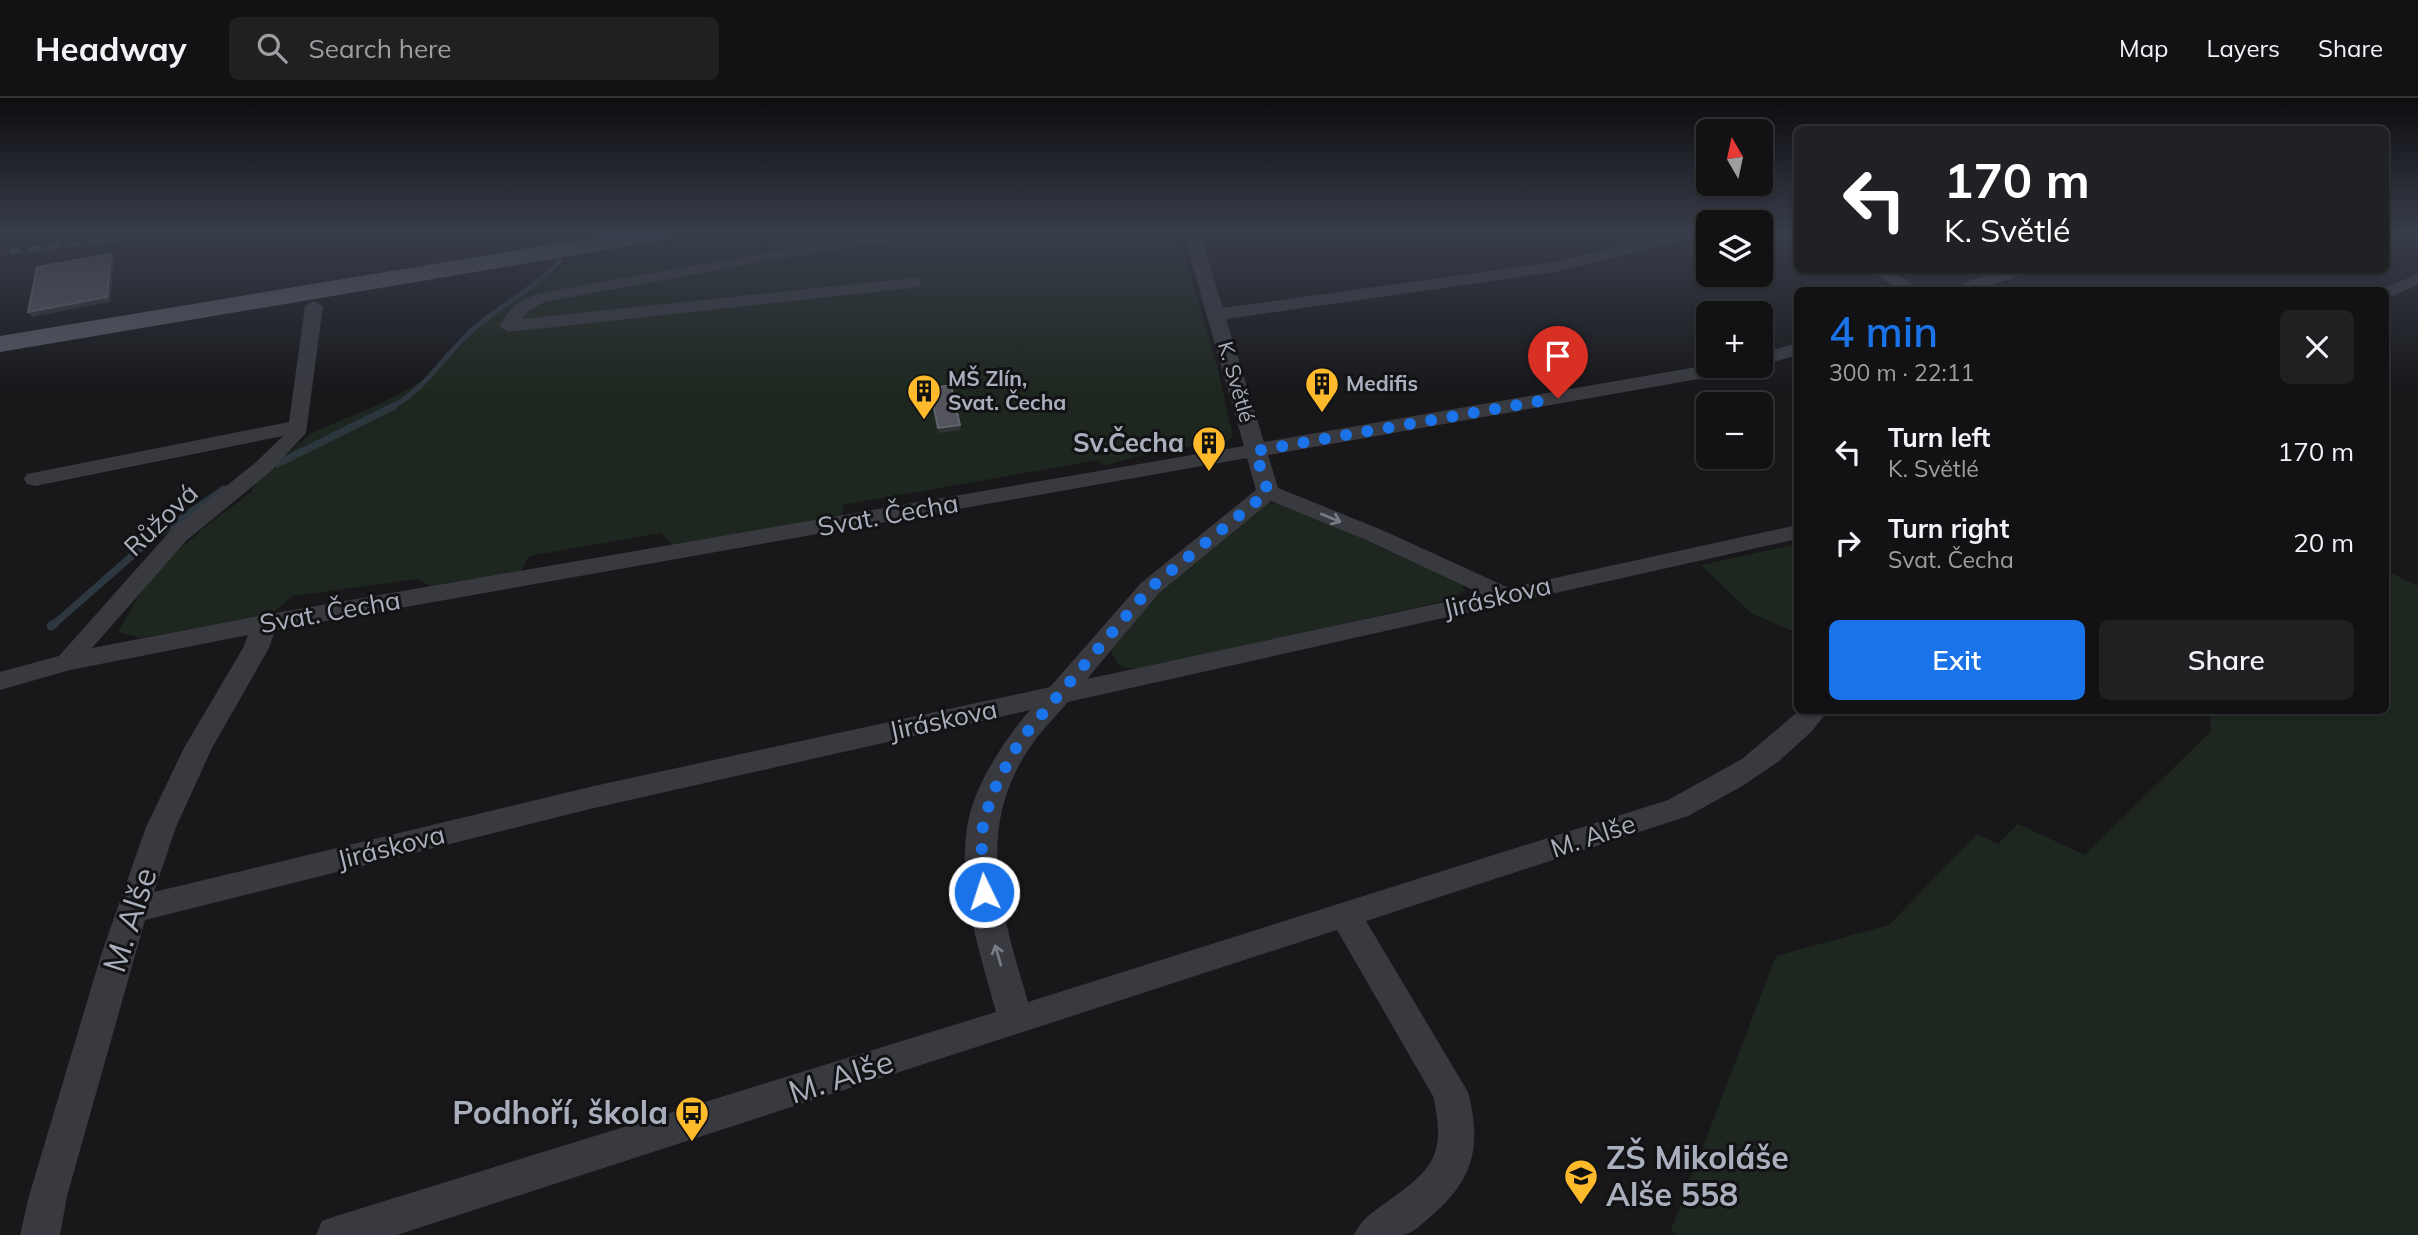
<!DOCTYPE html>
<html lang="en">
<head>
<meta charset="utf-8">
<style>
	body { margin:0; font-family:Mulish,sans-serif; background:#1f2022; color:#f1f3f6; height:100vh; display:flex; flex-direction:column; font-size:26px; white-space:nowrap }
	* { box-sizing:border-box; margin:0 }
	p { font-size:23px; color:#9c9ea0 }
	.icon { flex:none; width:38px; height:38px; fill:none; stroke:currentColor; stroke-width:2; stroke-linecap:round; stroke-linejoin:round }
	.map { position:relative; flex:1; overflow:hidden }
	.side { position:absolute; left:1794px; top:189px; width:595px; height:427px; display:flex; flex-direction:column; background:#121214; border-radius:10px; box-shadow:0 2px 5px #0004,0 0 0 2px #313234 }
	.side>* { flex:none }
	.top-card { position:absolute; left:1794px; top:28px; width:595px; height:147px; border-radius:10px; box-shadow:0 2px 5px #0004,0 0 0 2px #313234; background:#202124; color:#fff; overflow:hidden }
	.needle { width:46px; rotate:351deg }
	.controls { position:absolute; left:1696px; top:21px; display:grid; gap:14px }
	.controls a { display:grid; place-items:center; width:77px; height:77px; border-radius:10px; background:#121214; box-shadow:0 2px 5px #0004,0 0 0 2px #313234; font-size:35px }
	.pin { position:absolute; display:grid; place-items:center; width:60px; height:60px; color:#fff; margin:-72px -30px; border-radius:50% 50% 50% 0; rotate:-45deg; box-shadow:0 0 7px #0007 }
	.pin .icon { rotate:45deg }
	.me { position:absolute; width:77px; margin:-38px; rotate:356deg; stroke-linejoin:round; filter:drop-shadow(0 0 5px #0008) }
	.turn { display:flex; align-items:center; gap:24px; height:147px; padding:0 35px; font-size:32px }
	.turn .icon { width:91px; height:91px; stroke-width:2.5 }
	.turn b { display:block; font-size:49px; line-height:60px }
	.round { display:grid; place-items:center; flex:none; width:74px; height:74px; border-radius:10px; background:#1f2022 }
	.overview { display:flex; align-items:center; justify-content:space-between; height:119px; padding:0 35px }
	h1 { font-size:42px; font-weight:600; line-height:52px; color:#1a73e8 }
	.cta { display:flex; gap:14px; margin-top:auto; padding:14px 35px }
	.cta a { flex:1; height:80px; border-radius:10px; background:#1a73e8; color:#fff; font-size:28px; font-weight:600; line-height:80px; text-align:center }
	.cta a+a { background:#1f2022; color:#f1f3f6 }
	ul { padding:0; list-style:none }
	li { display:flex; align-items:center; gap:21px; height:91px; padding:0 35px }
	li div { flex:1 }
	li b { display:block; font-size:26px }
	li em { font-style:normal }
	header { display:flex; align-items:center; gap:42px; box-sizing:border-box; height:98px; padding:0 35px; background:#121214; border-bottom:2px solid #313234 }
	header strong { font-size:33px }
	nav { display:flex; gap:38px; margin-inline-start:auto; font-size:24px }
	.search { width:490px; height:63px; background:#1f2022; display:flex; align-items:center; gap:18px; box-sizing:border-box; padding:0 24px; border-radius:10px; color:#9c9ea0; font-size:26px }
	.map>svg:first-child { display:block }
	.green { fill:#1e271f }
	.lines { fill:none; stroke-linecap:round; stroke-linejoin:round }
	.stream-far2 { stroke:#2d3740; stroke-width:5 }
	.stream-far1 { stroke:#2d3740; stroke-width:7 }
	.stream { stroke:#2d3740; stroke-width:9 }
	.street { fill:#393a40; fill-rule:evenodd }
	.primary { fill:#555760; fill-rule:evenodd }
	.rail-casing { stroke:#4c4e55; stroke-width:5 }
	.rail { stroke:#131316; stroke-width:3.5; stroke-dasharray:10; stroke-linecap:butt }
	.shaded-wall { fill:#313236 }
	.building { fill:#54555c; stroke:#61636b; stroke-width:2 }
	.oneway { stroke:#777a84 }
	.route { stroke:#1a73e8; stroke-width:12; stroke-dasharray:0 21.6 }
	.labels { text-anchor:middle; stroke-width:6; stroke-linejoin:round; paint-order:stroke }
	.far-poi-label { font-size:21px; font-weight:bold; fill:#a9afbc; stroke:#131316; text-anchor:start }
	.far-street-label { font-size:21px; fill:#a9afbc; stroke:#131316 }
	.poi-label { font-size:26px; font-weight:bold; fill:#a9afbc; stroke:#131316; text-anchor:end }
	.street-label { font-size:26px; fill:#a9afbc; stroke:#131316 }
	.near-street-label { font-size:32px; fill:#a9afbc; stroke:#131316 }
	.near-poi-label { font-size:32px; font-weight:bold; fill:#a9afbc; stroke:#131316; text-anchor:end }
</style>
</head>
<body>
<header>
<strong>Headway</strong>
<div class="search"><svg class="icon" aria-label="search" viewBox="0 0 24 24"><circle cx="10" cy="10" r="6"/><path d="M15 15l6 6"/></svg>Search here</div>
<nav><a>Map</a><a>Layers</a><a>Share</a></nav>
</header>
<div class="map">
<svg width="2418" height="1137" viewBox="0 0 2418 1137">
	<rect width="100%" height="100%" fill="#18181b"/>
	<g class="green">
		<polygon points="721,134 1178,134 1217,268 1233,338 1226,344 1160,352 1104,368 1099,362 842,407 843,418 673,447 661,435 529,458 520,475 431,488 417,481 293,498 271,516 141,540 118,534 151,477 205,429 250,395 259,381 311,335 378,307 432,278 486,222 576,158"/>
		<path d="M1268,405l18,2 175,78 4,8 -16,9 -306,68c-18,0 -26,2 -32,-18l41,-53z"/>
		<polygon points="1797,446 1797,535 1751,515 1701,467"/>
		<polygon points="2385,472 2418,488 2418,1137 1676,1137 1671,1132 1776,858 1889,827 1977,736 1998,746 2018,726 2085,757 2210,634 2211,613 2385,612 2385,560 2389,533 2385,534"/>
	</g>
	<g class="lines">
		<path class="stream-far2" d="M390,310c36,-18 56,-56 86,-81 27,-24 61,-39 84,-67"/>
		<g class="stream-far1">
			<polyline points="277,366 394,308"/>
			<polyline points="52,528 150,442 224,391"/>
		</g>
		<polyline class="stream" points="51,528 54,526"/>
		<g class="street">
			<polygon points="885,134 925,134 917,139 777,161 544,204 527,214 522,221 913,180 919,181 922,185 919,189 508,234 499,228 515,206 539,195"/>
			<path d="M1183,134h16l24,76 332,-46 122,-30h29l-2,3 -149,37 -329,47 38,123 444,-77 39,1 -2,4 -7,2 -470,83 10,33 104,42 127,58 288,-63v14l-729,163c-12,14 -25,27 -35,41 -61,85 -31,169 -5,259l640,-202 74,-41 58,-49h29l-18,22 -32,29 -35,24 -56,31 -322,105 102,171c14,54 6,88 -38,125 -7,6 -18,17 -27,18 -15,0 -33,0 -49,0 7,-15 16,-21 30,-31 48,-34 63,-47 49,-108l-96,-166 -940,305h-81l6,-14 14,-5 660,-204c-16,-61 -40,-126 -28,-190 7,-38 37,-83 62,-112l-436,98 -449,112 -78,276 -7,39h-40l9,-39 72,-241 45,-128 38,-79 59,-100 5,-13 -178,35 -70,20v-18l59,-16 112,-126 84,-67 28,-27 -248,50 -8,-2 -3,-5 3,-5 262,-52 16,-116 9,-5 9,5 -17,127 -36,39 -83,68 -95,108 172,-33 980,-169zM1247,360l9,32 -115,93 -91,104 -456,99 -440,106 22,-65 36,-79 57,-100 6,-18zM1271,403l95,39 116,54 -395,85 72,-86z"/>
			<polygon points="2398,134 2418,134 2418,144"/>
			<polygon points="1870,172 1890,172 1920,192 1900,192"/>
			<polygon points="2003,172 2027,172 2024,176 1976,192 1952,192 1955,188"/>
			<polygon points="2418,176 2418,187 2385,201 2385,192 2379,192"/>
			<polygon points="1797,245 1797,257 1760,268 1760,256"/>
		</g>
		<polygon class="primary" points="626,134 682,134 678,139 670,141 0,254 0,238"/>
		<g class="rail-casing">
			<polyline id="rail" points="0,155 169,134"/>
		</g>
		<use href="#rail" class="rail"/>
	</g>
	<g class="shaded-wall">
		<polygon points="111,156 114,161 110,204 32,219 28,214"/>
		<polygon points="960,327 961,332 939,335 938,330"/>
	</g>
	<g class="building">
		<polygon points="111,156 107,199 28,214 37,169"/>
		<polygon points="951,287 960,327 938,330 930,290"/>
	</g>
	<defs><path id="oneway-shaft" d="M-6 0H5M1.5-3L5.5 0L1.5 3" fill="none" stroke-width="1.6" stroke-linecap="round" stroke-linejoin="round" transform="scale(1.75)"/></defs>
	<g class="oneway">
		<use href="#oneway-shaft" transform="translate(1331 420) rotate(22)"/>
		<use href="#oneway-shaft" transform="translate(998 857) rotate(-106)"/>
	</g>
	<linearGradient id="sky" x2="0" y2="1"><stop stop-color="#0d0d0f"/><stop offset="0.46" stop-color="#373d4a"/><stop offset="1" stop-color="#373d4a" stop-opacity="0"/></linearGradient>
	<rect width="2418" height="293" fill="url(#sky)"/>
	<g class="lines">
		<polyline class="route" points="984,794 981,770 983,723 998,683 1021,641 1150,490 1268,394 1255,353 1558,300"/>
	</g>
	<defs>
		<g id="building-pin" transform="scale(1.75)"><path d="M0 17L-7.5 6A9.5 9.5 0 1 1 7.5 6Z" fill="#ffba2c" stroke="#131316"/><path d="M-4-6H4V6H1V3H-1V6H-4ZM-2.5-4.3h1.7v1.8h-1.7ZM.8-4.3h1.7v1.8H.8ZM-2.5-1h1.7V.8h-1.7ZM.8-1h1.7V.8H.8Z" fill="#111"/></g>
		<g id="bus-pin" transform="scale(1.75)"><path d="M0 17L-7.5 6A9.5 9.5 0 1 1 7.5 6Z" fill="#ffba2c" stroke="#131316"/><path d="M-5-6H5V4H4V6H2V4H-2V6H-4V4H-5ZM-3.5-4V0h7V-4ZM-3.5 1.2v1.5H-2V1.2ZM2 1.2v1.5H3.5V1.2Z" fill="#111"/></g>
		<g id="school-pin" transform="scale(1.75)"><path d="M0 17L-7.5 6A9.5 9.5 0 1 1 7.5 6Z" fill="#ffba2c" stroke="#131316"/><path d="M0-5L7-2L0 1L-7-2ZM-4 1L0 2.5L4 1V4Q0 6-4 4Z" fill="#111"/></g>
	</defs>
	<g fill-rule="evenodd">
		<use href="#building-pin" x="1322" y="286"/>
		<use href="#building-pin" x="924" y="293"/>
		<use href="#building-pin" x="1209" y="345"/>
		<use href="#bus-pin" x="692" y="1015"/>
		<use href="#school-pin" x="1581" y="1078"/>
	</g>
	<g class="labels">
		<g class="far-poi-label">
			<text x="948" y="288">MŠ Zlín,<tspan x="948" dy="24">Svat. Čecha</tspan></text>
			<text x="1346" y="293">Medifis</text>
		</g>
		<g class="far-street-label">
			<text transform="translate(1236 284) rotate(74)" y="7">K. Světlé</text>
		</g>
		<g class="poi-label">
			<text x="1184" y="354">Sv.Čecha</text>
		</g>
		<g class="street-label">
			<text transform="translate(888 417) rotate(-10)" y="9">Svat. Čecha</text>
			<text transform="translate(161 422) rotate(-44)" y="9">Růžová</text>
			<text transform="translate(1497 499) rotate(-13)" y="9">Jiráskova</text>
			<text transform="translate(330 514) rotate(-10)" y="9">Svat. Čecha</text>
			<text transform="translate(943 622) rotate(-12)" y="9">Jiráskova</text>
			<text transform="translate(1593 738) rotate(-18)" y="9">M. Alše</text>
			<text transform="translate(391 749) rotate(-14)" y="9">Jiráskova</text>
		</g>
		<g class="near-street-label">
			<text transform="translate(130 822) rotate(-72)" y="11">M. Alše</text>
			<text transform="translate(841 979) rotate(-18)" y="11">M. Alše</text>
		</g>
		<g class="near-poi-label">
			<text x="668" y="1026">Podhoří, škola</text>
			<text x="1606" y="1071" text-anchor="start">ZŠ Mikoláše<tspan x="1606" dy="37">Alše 558</tspan></text>
		</g>
	</g>
</svg>
<div class="controls">
<a><svg class="needle" viewBox="-14 -14 28 28"><path d="M0-13l5 13h-10z" fill="#e53935"/><path d="M0 13l5-13h-10z" fill="#9c9ea0"/></svg></a>
<a><svg class="icon" aria-label="layers" viewBox="0 0 24 24"><path d="M12 4l9 5-9 5-9-5zM3 14l9 5 9-5"/></svg></a>
<a>+</a>
<a>−</a>
</div>
<div class="pin" style="left:1558px;top:300px;background:#d93025"><svg class="icon" aria-label="arrive" viewBox="0 0 24 24"><path d="M6 21V4h12l-3 4 3 4H6"/></svg></div>
<svg class="me" style="left:984px;top:794px" viewBox="-20 -20 40 40"><circle r="17" fill="#1a73e8" stroke="#fff" stroke-width="3"/><path d="M0-11L8 9 0 5-8 9z" fill="#fff"/></svg>
<div class="top-card">
<div class="turn"><svg class="icon" aria-label="left" viewBox="0 0 24 24"><path d="M17 20v-9H6M10 6l-5 5 5 5"/></svg><div><b>170 m</b>K. Světlé</div></div>
</div>
<section class="side">
<div class="overview"><div><h1>4 min</h1><p>300 m · 22:11</p></div><a class="round"><svg class="icon" aria-label="close" viewBox="0 0 24 24"><path d="M6 6l12 12M18 6L6 18"/></svg></a></div>
<ul>
<li><svg class="icon" aria-label="left" viewBox="0 0 24 24"><path d="M17 20v-9H6M10 6l-5 5 5 5"/></svg><div><b>Turn left</b><p>K. Světlé</p></div><em>170 m</em></li>
<li><svg class="icon" aria-label="right" viewBox="0 0 24 24"><path d="M7 20v-9h11M14 6l5 5-5 5"/></svg><div><b>Turn right</b><p>Svat. Čecha</p></div><em>20 m</em></li>
</ul>
<div class="cta"><a>Exit</a><a>Share</a></div>
</section>
</div>
</body>
</html>
